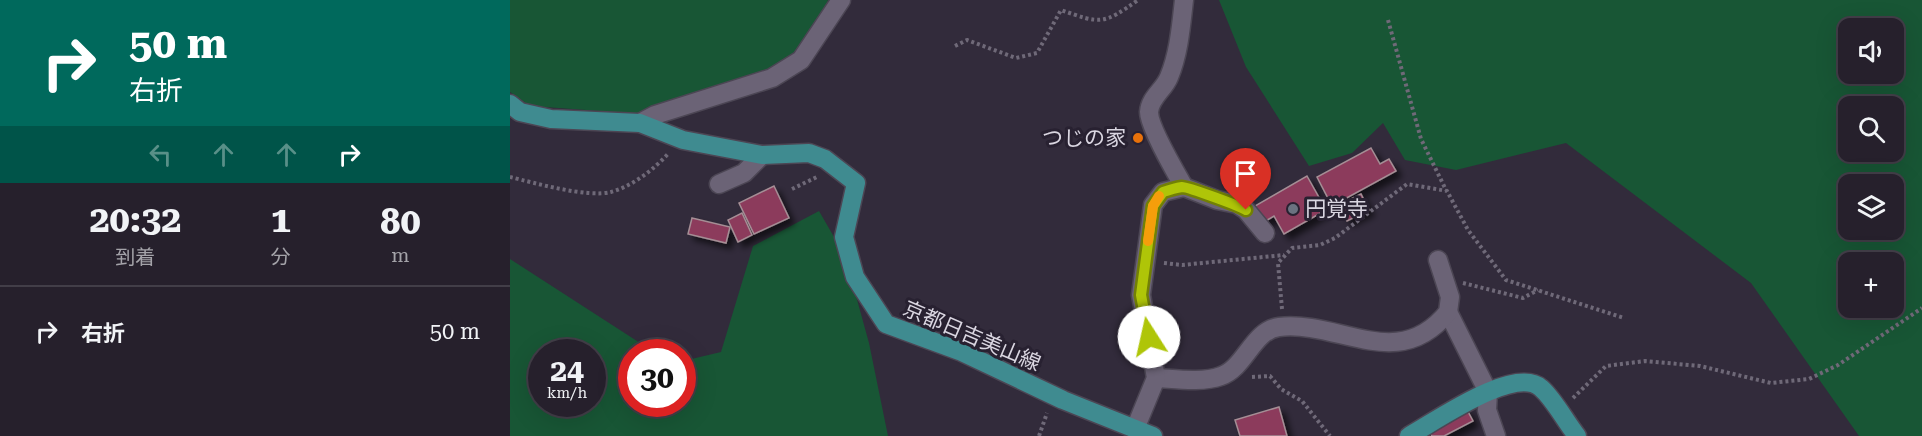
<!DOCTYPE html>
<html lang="ja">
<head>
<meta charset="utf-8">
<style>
	body { margin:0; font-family:"Roboto Serif","Noto Sans JP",serif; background:#322d38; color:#f1f3f6; height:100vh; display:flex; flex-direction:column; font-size:22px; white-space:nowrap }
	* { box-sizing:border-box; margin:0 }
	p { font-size:20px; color:#a4a3a9 }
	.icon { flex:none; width:33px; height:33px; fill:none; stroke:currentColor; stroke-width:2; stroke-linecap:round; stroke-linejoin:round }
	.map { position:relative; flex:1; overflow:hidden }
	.side { display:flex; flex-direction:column; background:#26202c; width:510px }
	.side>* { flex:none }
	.guide { background:#00695c; color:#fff; overflow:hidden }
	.fabs { position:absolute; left:1328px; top:18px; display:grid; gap:12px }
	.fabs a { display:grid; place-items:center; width:66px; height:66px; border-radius:12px; background:#26202c; box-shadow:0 6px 24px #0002,0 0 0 2px #423e48; font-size:30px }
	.speed { position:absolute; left:18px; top:339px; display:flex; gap:12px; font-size:30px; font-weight:700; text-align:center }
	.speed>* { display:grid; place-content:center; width:78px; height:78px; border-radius:50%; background:#26202c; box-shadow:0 6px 24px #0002,0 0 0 2px #423e48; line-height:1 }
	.speed small { font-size:15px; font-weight:400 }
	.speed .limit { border:9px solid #d22; background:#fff; color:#111 }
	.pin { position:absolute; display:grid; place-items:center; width:51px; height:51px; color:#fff; margin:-62px -26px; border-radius:50% 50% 50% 0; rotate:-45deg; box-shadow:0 0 6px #0007 }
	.pin .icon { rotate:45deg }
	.me { position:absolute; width:66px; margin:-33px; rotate:350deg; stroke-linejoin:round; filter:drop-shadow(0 0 4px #0008) }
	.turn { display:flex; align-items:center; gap:21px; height:126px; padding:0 30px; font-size:27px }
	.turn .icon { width:78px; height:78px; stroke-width:2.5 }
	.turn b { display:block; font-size:42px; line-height:51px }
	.lanes { display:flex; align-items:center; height:57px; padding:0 30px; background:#0003; justify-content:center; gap:30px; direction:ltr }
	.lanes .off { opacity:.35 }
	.eta { display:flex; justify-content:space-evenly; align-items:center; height:102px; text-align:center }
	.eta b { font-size:36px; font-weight:700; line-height:42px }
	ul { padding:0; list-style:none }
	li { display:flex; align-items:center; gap:18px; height:90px; padding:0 30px; border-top:2px solid #423e48 }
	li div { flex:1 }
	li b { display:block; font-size:22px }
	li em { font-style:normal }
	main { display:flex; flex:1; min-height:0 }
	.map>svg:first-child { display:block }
	.green { fill:#185635; fill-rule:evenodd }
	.building { fill:#8c3a5c; stroke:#a58e95; stroke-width:1.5; filter:url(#shadow) }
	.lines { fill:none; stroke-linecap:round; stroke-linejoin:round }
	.minor-casing { stroke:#4c4654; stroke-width:21 }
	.major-casing { stroke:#4c4654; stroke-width:21 }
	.path { stroke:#6f6978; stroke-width:4; stroke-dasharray:3 3; stroke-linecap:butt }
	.minor { stroke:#6b6376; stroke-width:18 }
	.major { stroke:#3f8b90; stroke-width:18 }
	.route-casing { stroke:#728005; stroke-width:15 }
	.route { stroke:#afc508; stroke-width:10 }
	.slow { stroke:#f59e0b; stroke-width:10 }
	.food-dot { fill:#e8710a; stroke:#282131; stroke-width:2 }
	.worship-dot { fill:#6b7280; stroke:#282131; stroke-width:2 }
	.labels { text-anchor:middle; stroke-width:6; stroke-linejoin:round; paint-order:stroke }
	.poi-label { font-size:21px; fill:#dad6e1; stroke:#282131; text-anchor:end }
	.street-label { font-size:21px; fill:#dad6e1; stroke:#282131 }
</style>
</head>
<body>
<main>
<section class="side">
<div class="guide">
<div class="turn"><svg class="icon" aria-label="right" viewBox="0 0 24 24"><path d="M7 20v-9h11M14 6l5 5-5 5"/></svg><div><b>50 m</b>右折</div></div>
<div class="lanes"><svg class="icon off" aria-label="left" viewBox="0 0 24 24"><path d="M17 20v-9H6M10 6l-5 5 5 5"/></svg><svg class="icon off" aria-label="ahead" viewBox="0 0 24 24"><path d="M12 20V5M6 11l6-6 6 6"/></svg><svg class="icon off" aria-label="ahead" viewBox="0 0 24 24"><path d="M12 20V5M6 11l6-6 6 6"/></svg><svg class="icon" aria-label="right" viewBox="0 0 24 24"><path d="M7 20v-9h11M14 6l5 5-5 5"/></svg></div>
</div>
<div class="eta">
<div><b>20:32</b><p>到着</p></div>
<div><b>1</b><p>分</p></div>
<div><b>80</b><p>m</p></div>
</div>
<ul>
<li><svg class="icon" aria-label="right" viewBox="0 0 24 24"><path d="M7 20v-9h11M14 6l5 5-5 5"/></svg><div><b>右折</b></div><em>50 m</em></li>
</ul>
</section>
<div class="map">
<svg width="1412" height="436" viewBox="0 0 1412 436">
	<defs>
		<filter id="shadow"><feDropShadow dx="5.5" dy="5.5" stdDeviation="3" flood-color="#0009"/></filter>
	</defs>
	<rect width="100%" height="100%" fill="#322b3b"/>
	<g class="green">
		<polygon points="0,0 318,0 312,16 276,63 234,83 132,114 20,106 0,92"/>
		<path d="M709,0h703v436h-63l-108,-153 -185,-140 -110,27 -51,-10 -22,-37 -31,30 -43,13 -63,-99zM1338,28h45v46h-45zM1338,106h45v46h-45zM1338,184h45v46h-45zM1338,262h45v46h-45z"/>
		<path d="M309,211l26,45 24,87 19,93h-378v-177l144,93h-22v52h50l1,-43 38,-9 32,-106zM32,352h50v52h-50z"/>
	</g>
	<g class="building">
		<polygon points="861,148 870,164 879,159 886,171 822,206 807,177"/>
		<polygon points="797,176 816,210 774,234 764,216 754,222 745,206"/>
		<polygon points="264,186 279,218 244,234 229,203"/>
		<polygon points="851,194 859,210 837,221 829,205"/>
		<polygon points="232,213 242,235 228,242 218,220"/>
		<polygon points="182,218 220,227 216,243 178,234"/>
		<polygon points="769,407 777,436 730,436 725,420"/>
		<polygon points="956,408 963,421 934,436 922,436 918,428"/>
	</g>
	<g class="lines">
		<g class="minor-casing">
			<g id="minor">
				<polyline points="130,123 145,115 262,78 291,60 331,0"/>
				<polyline points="209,184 234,173 252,155"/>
				<polyline points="674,187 707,200 727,204 736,210 755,233"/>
				<polyline points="938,312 978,392 977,410 986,436"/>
				<path d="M646,378c20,1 46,5 65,-2 24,-8 32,-46 58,-49 61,-7 119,47 169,-15l2,-15 -12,-37"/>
				<path d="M625,429l21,-51 -15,-83 12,-90 10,-13 21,-5c-8,-14 -35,-60 -35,-75 1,-15 15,-22 20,-35 10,-24 12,-51 15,-77"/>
			</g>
		</g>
		<g class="major-casing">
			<g id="major">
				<polyline points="0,104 10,112 41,119 130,123 173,140 252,155 299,153 315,159 346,183 334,237 345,277 376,324 452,352 553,400 643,436"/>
				<path d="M899,436c27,-15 106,-71 132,-48 12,10 25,34 36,48"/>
			</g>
		</g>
		<g class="path">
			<polyline points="878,20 911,139 936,190"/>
			<path d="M445,46l12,-6 49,18 21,-5 24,-43c40,14 42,15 77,-10"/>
			<path d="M0,177c25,6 77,21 101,15 22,-6 43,-23 58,-39"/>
			<polyline points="282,189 309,176"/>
			<polyline points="654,263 672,265 774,255"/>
			<polyline points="953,283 1013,298 1028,290"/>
			<polyline points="772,309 768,263 782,248 810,245 825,238 897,184 937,191 958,230 996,280 1114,318"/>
			<polyline points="742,377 760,376 771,389 792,401 820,436"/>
			<polyline points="1063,398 1096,366 1135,361 1190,366 1261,383 1299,379 1328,365 1412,308"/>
			<polyline points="529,436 537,413"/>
		</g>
		<use href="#minor" class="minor"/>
		<use href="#major" class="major"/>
	</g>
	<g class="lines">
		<g class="route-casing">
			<path id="route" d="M639,337l-8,-42 12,-89 10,-14c6,-2 13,-4 19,-5 6,0 58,19 64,23"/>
		</g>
		<use href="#route" class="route"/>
		<polyline class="slow" points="638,241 643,206 649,196"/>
	</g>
	<circle class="food-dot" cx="628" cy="138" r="6"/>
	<circle class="worship-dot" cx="783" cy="209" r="6"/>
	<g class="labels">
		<g class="poi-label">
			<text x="616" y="145">つじの家</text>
			<text x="795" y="216" text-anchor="start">円覚寺</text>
		</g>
		<g class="street-label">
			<text transform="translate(462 336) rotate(23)" y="7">京都日吉美山線</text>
		</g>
	</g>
</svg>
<div class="fabs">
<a><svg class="icon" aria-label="sound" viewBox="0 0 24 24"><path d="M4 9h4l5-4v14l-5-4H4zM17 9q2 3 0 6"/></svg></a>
<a><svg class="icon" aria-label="search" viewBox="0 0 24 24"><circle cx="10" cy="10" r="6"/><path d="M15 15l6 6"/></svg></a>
<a><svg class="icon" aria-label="layers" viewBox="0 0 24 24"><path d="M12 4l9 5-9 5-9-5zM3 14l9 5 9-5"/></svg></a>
<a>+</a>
</div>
<div class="speed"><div>24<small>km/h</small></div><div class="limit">30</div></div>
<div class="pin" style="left:736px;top:210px;background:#d93025"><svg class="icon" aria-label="arrive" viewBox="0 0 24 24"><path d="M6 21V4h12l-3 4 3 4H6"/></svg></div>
<svg class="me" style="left:639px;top:337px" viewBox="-20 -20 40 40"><circle r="19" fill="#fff"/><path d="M0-13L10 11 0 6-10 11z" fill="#afc508"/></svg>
</div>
</main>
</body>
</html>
